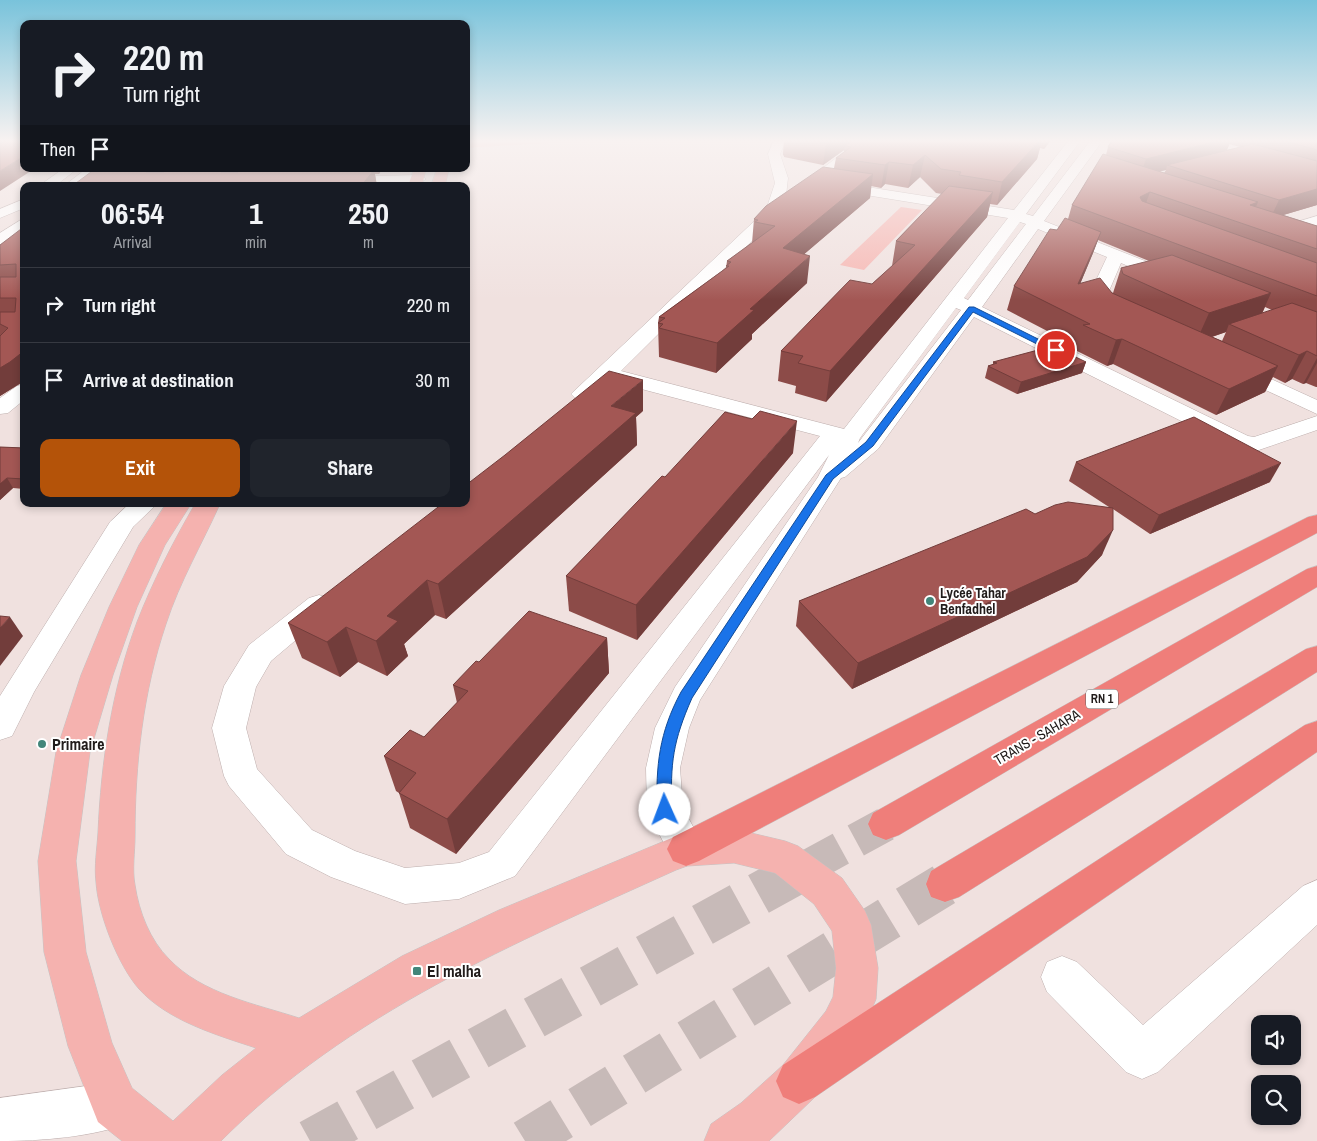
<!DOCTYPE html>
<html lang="en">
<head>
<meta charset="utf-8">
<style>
	body { margin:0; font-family:"Archivo Narrow",sans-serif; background:#20242c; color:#f1f3f6; height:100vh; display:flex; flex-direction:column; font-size:19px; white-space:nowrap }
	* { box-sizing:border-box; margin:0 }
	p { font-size:16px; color:#9ea1a6 }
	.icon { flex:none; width:28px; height:28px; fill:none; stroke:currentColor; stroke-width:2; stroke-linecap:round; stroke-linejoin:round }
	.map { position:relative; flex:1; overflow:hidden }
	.drawer { position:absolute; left:20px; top:182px; width:450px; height:325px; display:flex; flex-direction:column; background:#171b24; border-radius:10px; box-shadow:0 2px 8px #0003 }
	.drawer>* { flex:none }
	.hud { position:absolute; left:20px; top:20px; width:450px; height:152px; border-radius:10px; box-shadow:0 2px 8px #0003; background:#171b24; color:#f1f3f6; overflow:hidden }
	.buttons { position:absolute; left:1251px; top:1015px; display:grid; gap:10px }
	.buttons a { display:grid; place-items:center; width:50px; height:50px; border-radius:10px; background:#171b24; box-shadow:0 2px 8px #0003; font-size:25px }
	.pin { position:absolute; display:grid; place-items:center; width:42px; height:42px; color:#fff; margin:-21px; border:2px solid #fff; border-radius:50%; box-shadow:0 1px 5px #0007 }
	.me { position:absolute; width:55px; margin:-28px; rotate:358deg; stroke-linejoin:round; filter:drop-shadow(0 0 4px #0008) }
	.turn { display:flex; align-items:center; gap:18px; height:105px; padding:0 20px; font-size:22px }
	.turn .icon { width:65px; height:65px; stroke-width:2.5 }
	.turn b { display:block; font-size:35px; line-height:42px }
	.then { display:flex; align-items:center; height:48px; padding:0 20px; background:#0003; gap:10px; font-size:19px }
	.eta { display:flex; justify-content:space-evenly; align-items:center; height:85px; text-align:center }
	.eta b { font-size:30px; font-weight:800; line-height:35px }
	.button { display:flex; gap:10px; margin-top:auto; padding:10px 20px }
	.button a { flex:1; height:58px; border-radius:10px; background:#b45309; color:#fff; font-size:20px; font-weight:800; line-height:58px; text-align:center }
	.button a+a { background:#20242c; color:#f1f3f6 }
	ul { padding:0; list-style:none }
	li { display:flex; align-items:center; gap:15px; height:75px; padding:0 20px; border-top:1px solid #363941 }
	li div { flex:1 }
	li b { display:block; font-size:19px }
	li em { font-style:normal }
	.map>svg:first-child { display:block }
	.green { fill:#f6b7b3 }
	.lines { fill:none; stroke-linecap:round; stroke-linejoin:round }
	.highway-tunnel-far1 { stroke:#c7bab8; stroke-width:34; stroke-dasharray:34 17; stroke-linecap:butt }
	.highway-tunnel { stroke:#c7bab8; stroke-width:43; stroke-dasharray:43 21; stroke-linecap:butt }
	.minor-casing { stroke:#bdaead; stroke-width:1 }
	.major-casing { stroke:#c5c4c4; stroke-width:1 }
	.highway-casing { stroke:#c5c4c4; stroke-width:1 }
	.minor { fill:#fff; fill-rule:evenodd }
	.major { fill:#f5b2af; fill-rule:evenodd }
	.highway { fill:#ef7e7a; fill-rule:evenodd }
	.wall { fill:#8c4b48; fill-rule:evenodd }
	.shaded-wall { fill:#723d3b }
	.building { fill:#a35754; stroke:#723d3b }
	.route { fill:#1a73e8; stroke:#114b97 }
	.poi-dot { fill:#42867a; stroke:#fff; stroke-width:2 }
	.labels { text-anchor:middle; stroke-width:4; stroke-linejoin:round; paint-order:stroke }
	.shield { fill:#fff; stroke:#64605f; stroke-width:1 }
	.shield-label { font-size:12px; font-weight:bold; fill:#211c1b }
	.poi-label { font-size:14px; font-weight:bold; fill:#211c1b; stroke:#fff; text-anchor:start }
	.street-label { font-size:14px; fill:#211c1b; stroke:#fff }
	.near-poi-label { font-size:16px; font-weight:bold; fill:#211c1b; stroke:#fff; text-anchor:start }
</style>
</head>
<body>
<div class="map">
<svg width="1317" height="1141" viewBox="0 0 1317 1141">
	<rect width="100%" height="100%" fill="#f0e1df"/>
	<g class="green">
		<polygon points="466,140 600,140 466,148"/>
		<polygon points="901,207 922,210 864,270 840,265"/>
	</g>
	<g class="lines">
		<polyline class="highway-tunnel-far1" points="811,865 886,824"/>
		<g class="highway-tunnel">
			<polyline points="310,1141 813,864"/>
			<polyline points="525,1141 945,884"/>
		</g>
		<g class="minor-casing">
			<g id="minor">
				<path d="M774,140h12l-6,14 8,24 -2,18 74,-56h14l-96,75 -157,156 223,58 164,-211 -173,-28 -5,-1 -2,-3 2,-3 5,-1 179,28 55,-70h12l-55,74 7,2 58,-76h12l-59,81 134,53 2,4 -2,4h-12l-45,-19 -12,28 2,12 13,11 -3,4c-11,3 -21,-4 -28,-13l-2,-14 16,-34 -69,-28 -56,78 266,129 6,1 63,-21v14l-61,21 -21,-3 -261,-131 -96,132 -33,28 -4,1 -141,222 -11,28 -9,40 3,40 22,41 -6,12 -13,5 -13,-5 -26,-51 -1,-42 9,-40 20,-41 143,-210 11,-22 -314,421 -56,23 -54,5 -74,-27 -45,-23 -57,-68 -5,-10 -12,-48 12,-42 25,-41 60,-47 10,-3 10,3 4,7 -4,7 -58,49 -15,26 -10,41 11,41 55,61 43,21 50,17 54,-5 30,-11 331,-416 -209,-55c-12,9 -21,21 -36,17l-4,-4 195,-184 9,-27 -7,-29zM1020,222l6,2 -58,76 -4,-2zM956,308l5,2 -103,133 2,-5z"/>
				<polygon points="63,169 77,169 55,186 39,186"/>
				<polygon points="86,169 100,169 79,186 64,186"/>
				<polygon points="326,169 338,169 333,177 419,175 426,179 419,183 326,185 321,184 318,179"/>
				<polygon points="24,199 24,208 0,218 0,209"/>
				<polygon points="1317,216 1317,225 1285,235 1277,230 1280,227"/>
				<polygon points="24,218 24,229 5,243 0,245 0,233"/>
				<polygon points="1236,363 1317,400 1317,414 1229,373 1226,369 1229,365"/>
				<polygon points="24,384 24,400 8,413 0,414 0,398 17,386"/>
				<polygon points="129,504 157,504 133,527 34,692 12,736 0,740 0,696 110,522"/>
				<polygon points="1317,880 1317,925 1158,1072 1142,1079 1126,1072 1047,992 1041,977 1047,962 1062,956 1077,962 1143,1025 1303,886"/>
				<path d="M115,1082l17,6 6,17 -6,17c-38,15 -91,19 -132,19v-43z"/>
			</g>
		</g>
		<g class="major-casing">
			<g id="major">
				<polygon points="414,169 426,169 422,186 408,186"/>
				<polygon points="437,169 449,169 445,186 431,186"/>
				<path d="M166,504h25l-26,41 -28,62 -24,68 -23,77 -14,109 10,91 26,91 20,45 41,33 49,-46 34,-27c-39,-13 -88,-27 -117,-59 -21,-24 -41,-75 -43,-107 -2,-16 1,-33 2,-49 3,-72 14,-144 39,-211 16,-41 36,-80 58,-118h25c-18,40 -40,77 -54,120 -23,68 -31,140 -31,212 0,16 -3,33 0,49 4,27 15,55 34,74 33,35 87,45 130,59l103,-62 97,-46 187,-78 48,-3 51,12 13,5 44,32 23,33 6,14 7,43 -2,31 -18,44 -43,54 -46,44h-65l7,-17 30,-21 42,-38 43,-54 7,-14 3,-29 -4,-37 -18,-27 -39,-31 -41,-10 -47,3 -11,4c-161,73 -328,143 -455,271h-99l-24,-19 -30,-76 -24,-94 -6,-91 18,-109 25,-77 28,-68 30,-62z"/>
			</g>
		</g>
		<g class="highway-casing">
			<g id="highway">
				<polygon points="1317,515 1317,533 699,861 686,866 673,861 667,849 673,837 1308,517"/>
				<polygon points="1317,566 1317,587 899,835 886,840 873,835 868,824 873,813 1307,569"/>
				<polygon points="1317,646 1317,672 959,897 945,902 931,897 926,884 931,871 1306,649"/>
				<polygon points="1317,721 1317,752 815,1097 799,1104 783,1097 776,1081 783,1065 1305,725"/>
			</g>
		</g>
		<use href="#minor" class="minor"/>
		<use href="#major" class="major"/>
		<use href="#highway" class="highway"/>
	</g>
	<g class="wall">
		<polygon points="784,140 1051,140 1044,149 1040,148 1037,159 997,205 990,204 987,217 826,402 795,393 796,386 778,381 781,351 872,284 892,266 896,241 942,194 936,193 920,177 908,188 885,184 881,188 871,186 870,198 804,254 807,283 752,334 752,339 716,373 659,357 658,323 659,317 726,268 727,261 752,243 754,219 834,168 836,158 844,152 844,150 823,165 784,157 784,156 783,155 783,153"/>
		<path d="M1112,140h205v65l-34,10 34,11v161h-1l-10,-4 -3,1 -11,-5 -7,4 -12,-6 -8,15 -49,23 -103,-51 -6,2 -32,-16 1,-4 -69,-36 7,-24 43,-56 11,-11 4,-14 34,-50 2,-8zM1229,144l11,3 -13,3zM1166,170l-2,3 -5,-2zM1098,240l51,21 -28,7 -8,25 -33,-9 13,-31zM1265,307l7,3 -10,4zM1226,332l-4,9 -10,-4z"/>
		<polygon points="325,169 322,171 336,171 335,169 382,169 379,174 375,174 377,186 72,186"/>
		<polygon points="24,228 21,383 0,396 0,245"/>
		<polygon points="993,362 1086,362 1082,373 1017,394 985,378 988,366 993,365"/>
		<polygon points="643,411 636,417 637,445 446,619 435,615 404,644 408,656 387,676 358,662 340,677 302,658 288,623"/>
		<polygon points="0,447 24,448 24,489 13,488 0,500"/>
		<polygon points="793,453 637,640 569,611 566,576 665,477"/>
		<polygon points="1076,462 1270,482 1150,534 1113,509 1102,555 1077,582 852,689 796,626 799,601 1035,514 1109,507 1069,481"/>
		<polygon points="607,638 609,673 456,854 410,828 399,793 396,791 384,756 424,737 457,703 453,685 479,662"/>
	</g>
	<g class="shaded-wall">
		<polygon points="0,140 16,140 0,150"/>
		<polygon points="830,140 856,140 845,146 844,150 823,165 826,143"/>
		<polygon points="1040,140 1042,140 1037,159 997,205 1002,182"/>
		<polygon points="1046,140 1051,140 1044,149"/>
		<polygon points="1222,140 1231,140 1225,155 1167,165 1166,170 1140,176 1146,159"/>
		<polygon points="925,155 920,177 908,188 913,165"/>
		<polygon points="24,156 24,169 34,169 0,191 0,171"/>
		<polygon points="889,162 885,184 881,188 885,165"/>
		<polygon points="147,169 170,169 152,185 146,172"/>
		<polygon points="223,169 241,169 227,186 221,172"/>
		<polygon points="314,169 325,169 317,178"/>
		<polygon points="378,169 382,169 379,174"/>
		<polygon points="374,170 377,186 361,186"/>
		<polygon points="873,174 870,198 781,274 783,248"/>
		<polygon points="1317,189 1317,205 1270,219 1279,200"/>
		<polygon points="993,192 987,217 826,402 830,371"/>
		<polygon points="1150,192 1142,214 1140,197"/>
		<polygon points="1258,202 1248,225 1250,205"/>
		<polygon points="1101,232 1093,253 1070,308 1078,284"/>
		<polygon points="810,256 807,283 752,334 752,339 716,373 717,343 750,309"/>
		<polygon points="1271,293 1258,322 1229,324 1226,332 1196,342 1209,313"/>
		<polygon points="1122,339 1113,364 1107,366 1116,340"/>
		<polygon points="24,351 24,381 0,396 0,368"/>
		<polygon points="1307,351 1292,379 1285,383 1299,355"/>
		<polygon points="1317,358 1317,363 1306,383 1303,384"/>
		<polygon points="1086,362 1082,373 1017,394 1021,382"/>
		<polygon points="1278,366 1265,392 1216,415 1229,389"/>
		<polygon points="643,380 643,411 636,417 637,445 446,619 438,584 611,406"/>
		<polygon points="797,421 793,453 637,640 636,605"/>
		<polygon points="1281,463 1270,482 1150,534 1159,515"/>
		<polygon points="7,478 13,488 0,500 0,484"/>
		<polygon points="1113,530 1102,555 1077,582 852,689 858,663"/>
		<polygon points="427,580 435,615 404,644 408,656 387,676 376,641 387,616"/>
		<polygon points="10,617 23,636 0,666 0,628"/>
		<polygon points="346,627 358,662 340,677 327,642"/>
		<polygon points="607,638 609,673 456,854 447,819"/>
	</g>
	<g class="building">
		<polygon points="8,140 24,140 24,156 0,171 0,144"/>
		<polygon points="810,140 830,140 826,143"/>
		<polygon points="852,140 1040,140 1002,182 959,175 961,172 941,169 925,155 913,165 889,162 885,165 836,158 851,147 845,146"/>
		<polygon points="1112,140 1222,140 1146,159 1108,147"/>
		<polygon points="1282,140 1317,140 1317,150"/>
		<polygon points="1253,144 1317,161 1317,189 1279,200 1167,165"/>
		<polygon points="1103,154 1258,202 1250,205 1317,226 1317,249 1150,192 1140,197 1142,201 1317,263 1317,296 1072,205"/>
		<polygon points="823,167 873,174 783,248 810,256 750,309 754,310 717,343 659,328 663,324 658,323 665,318 659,317 729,266 726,266 731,262 727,261 775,226 755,222 758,220 754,219 766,206"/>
		<polygon points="95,169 147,169 146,172 164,172 167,169 223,169 221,172 238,172 240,169 315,169 322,171 374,170 361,186 72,186"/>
		<polygon points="949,186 993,192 830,371 798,363 803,356 781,351 850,280 872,284 915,245 896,241"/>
		<polygon points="1065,218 1101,232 1078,284 1100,278 1112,293 1278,366 1229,389 1122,339 1116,340 1083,325 1090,324 1014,286 1050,229 1057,230"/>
		<polygon points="24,228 24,351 10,362 0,368 0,336 8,328 0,324 0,312 15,312 16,298 0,298 0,277 16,277 16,264 0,265 0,245 21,229"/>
		<polygon points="1172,255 1271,293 1209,313 1123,274 1121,268"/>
		<polygon points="1292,303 1317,312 1317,356 1307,351 1299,355 1229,324"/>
		<polygon points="1053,346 1086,362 1021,382 988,366 997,363 993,362"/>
		<polygon points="609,371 643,380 611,406 636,413 438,584 427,580 387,616 398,621 376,641 346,627 327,642 288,623 442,504 466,504 466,485 505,455"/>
		<polygon points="760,411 797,421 636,605 566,576 662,476 665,477 725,412 752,419"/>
		<polygon points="1194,417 1281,463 1159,515 1076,462"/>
		<polygon points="0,447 24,448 24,479 7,478 0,484"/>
		<polygon points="1068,502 1113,508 1113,530 1087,557 858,663 799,601 1026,509 1035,514 1055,505"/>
		<polygon points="529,611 607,638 447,819 399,793 416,773 384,756 410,730 424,737 468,691 453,685 476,661 479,662"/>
		<polygon points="0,616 10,617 0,628"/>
	</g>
	<linearGradient id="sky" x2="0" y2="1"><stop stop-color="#79c3db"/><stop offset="0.47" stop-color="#f8f2f1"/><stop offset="1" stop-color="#f8f2f1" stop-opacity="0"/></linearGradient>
	<rect width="1317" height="300" fill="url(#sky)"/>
	<path class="route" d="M969,307h5l86,43 -7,2 -80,-40 -100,134 -40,33 -141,219c-19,43 -22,65 -20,112l-2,5 -5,1 -6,-1 -2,-5c-1,-45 2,-77 24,-118l145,-217 40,-33z"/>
	<g class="poi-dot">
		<circle cx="930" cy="601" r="5"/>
		<circle cx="42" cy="744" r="5"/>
		<rect x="412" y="966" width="10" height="10" rx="2.5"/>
	</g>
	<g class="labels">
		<rect class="shield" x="1086" y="689.5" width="32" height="19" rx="4"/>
		<g class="shield-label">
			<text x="1102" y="703">RN 1</text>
		</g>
		<g class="poi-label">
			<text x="940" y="598">Lycée Tahar<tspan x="940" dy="16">Benfadhel</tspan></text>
		</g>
		<g class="street-label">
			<text transform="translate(1037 737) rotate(-30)" y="5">TRANS - SAHARA</text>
		</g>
		<g class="near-poi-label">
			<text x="52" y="750">Primaire</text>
			<text x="427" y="977">El malha</text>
		</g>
	</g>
</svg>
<div class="buttons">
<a><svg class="icon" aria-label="sound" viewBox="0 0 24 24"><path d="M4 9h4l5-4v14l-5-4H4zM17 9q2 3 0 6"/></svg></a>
<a><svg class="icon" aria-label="search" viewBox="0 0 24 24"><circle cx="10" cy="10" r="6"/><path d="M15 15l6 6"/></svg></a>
</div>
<div class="pin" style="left:1056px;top:350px;background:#d93025"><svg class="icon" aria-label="arrive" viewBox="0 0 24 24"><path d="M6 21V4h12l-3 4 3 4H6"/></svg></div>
<svg class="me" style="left:665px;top:810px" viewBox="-20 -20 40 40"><circle r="19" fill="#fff"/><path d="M0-13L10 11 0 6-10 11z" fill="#1a73e8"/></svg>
<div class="hud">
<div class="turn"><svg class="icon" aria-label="right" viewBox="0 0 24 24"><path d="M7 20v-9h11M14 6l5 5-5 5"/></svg><div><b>220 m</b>Turn right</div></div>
<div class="then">Then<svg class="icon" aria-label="arrive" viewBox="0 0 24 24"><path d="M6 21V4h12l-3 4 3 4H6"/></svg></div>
</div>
<section class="drawer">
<div class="eta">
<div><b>06:54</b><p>Arrival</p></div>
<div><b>1</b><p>min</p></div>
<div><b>250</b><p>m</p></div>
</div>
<ul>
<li><svg class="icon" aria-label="right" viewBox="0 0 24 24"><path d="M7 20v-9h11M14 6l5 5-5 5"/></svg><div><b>Turn right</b></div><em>220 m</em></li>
<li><svg class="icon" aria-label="arrive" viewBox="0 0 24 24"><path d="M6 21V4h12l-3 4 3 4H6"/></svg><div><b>Arrive at destination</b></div><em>30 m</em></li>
</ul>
<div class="button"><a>Exit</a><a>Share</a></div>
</section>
</div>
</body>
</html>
